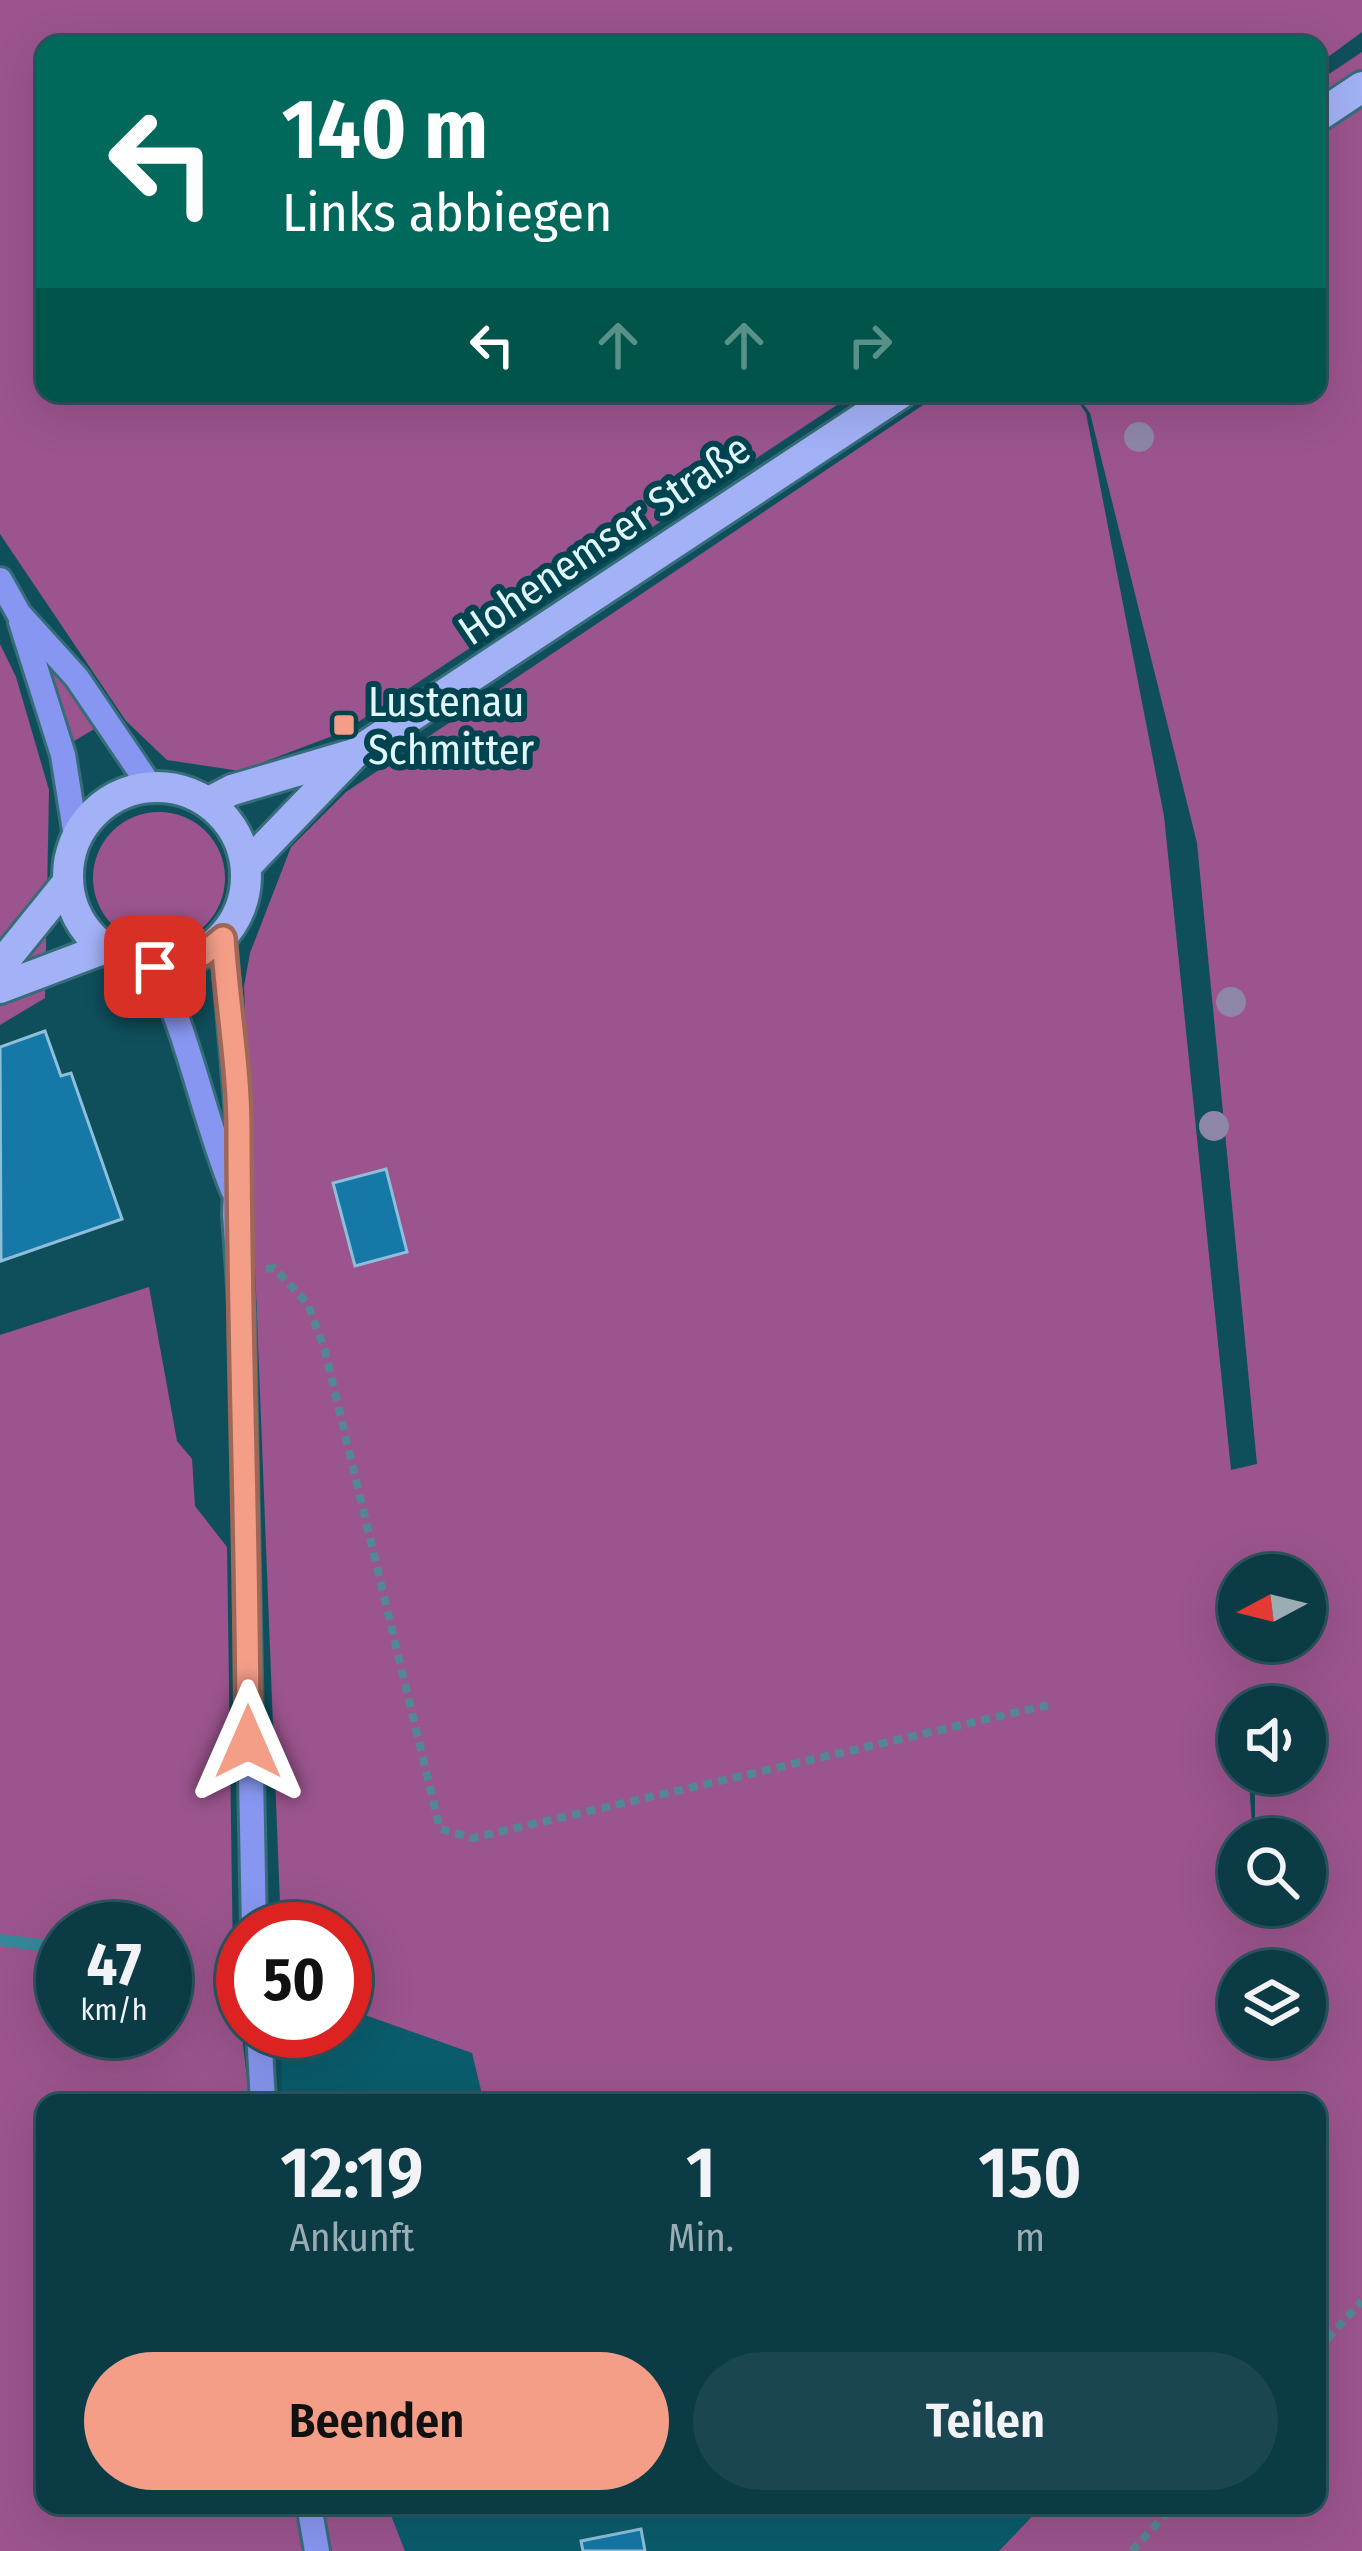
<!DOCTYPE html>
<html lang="de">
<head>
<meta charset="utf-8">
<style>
	body { margin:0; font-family:"Fira Sans Condensed",sans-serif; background:#194650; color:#f1f3f6; height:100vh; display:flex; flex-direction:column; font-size:45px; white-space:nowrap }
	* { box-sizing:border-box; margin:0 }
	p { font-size:39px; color:#9aadb3 }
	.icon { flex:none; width:66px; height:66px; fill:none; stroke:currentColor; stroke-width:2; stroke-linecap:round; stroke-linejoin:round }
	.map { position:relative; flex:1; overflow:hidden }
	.sheet { position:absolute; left:36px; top:2094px; width:1290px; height:420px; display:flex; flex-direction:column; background:#0b3b45; border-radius:24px; box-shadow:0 12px 48px #0002,0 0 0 3px #2b555e }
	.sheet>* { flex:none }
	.banner { position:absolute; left:36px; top:36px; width:1290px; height:366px; border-radius:24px; box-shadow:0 12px 48px #0002,0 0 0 3px #2b555e; background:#00695c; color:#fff; overflow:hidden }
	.needle { width:78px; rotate:263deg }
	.controls { position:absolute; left:1218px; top:1554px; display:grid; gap:24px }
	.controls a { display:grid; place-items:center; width:108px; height:108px; border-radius:50%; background:#0b3b45; box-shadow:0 12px 48px #0002,0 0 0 3px #2b555e; font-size:60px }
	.speed { position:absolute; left:36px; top:1902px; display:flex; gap:24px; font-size:60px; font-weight:700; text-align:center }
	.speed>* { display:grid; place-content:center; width:156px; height:156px; border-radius:50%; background:#0b3b45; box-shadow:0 12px 48px #0002,0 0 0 3px #2b555e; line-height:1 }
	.speed small { font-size:30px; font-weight:400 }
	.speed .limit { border:18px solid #d22; background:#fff; color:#111 }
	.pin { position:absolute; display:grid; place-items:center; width:102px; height:102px; color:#fff; margin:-51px; border-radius:24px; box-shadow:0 6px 18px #0006 }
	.me { position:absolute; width:132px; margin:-66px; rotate:0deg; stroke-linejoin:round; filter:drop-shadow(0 0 9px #0008) }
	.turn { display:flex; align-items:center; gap:42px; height:252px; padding:0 48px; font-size:54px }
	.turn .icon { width:156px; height:156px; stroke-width:2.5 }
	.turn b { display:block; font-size:84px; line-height:102px }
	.lanes { display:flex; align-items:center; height:114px; padding:0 48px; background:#0003; justify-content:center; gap:60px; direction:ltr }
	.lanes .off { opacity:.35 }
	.eta { display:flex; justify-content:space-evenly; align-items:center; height:204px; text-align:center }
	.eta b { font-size:72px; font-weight:600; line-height:84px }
	.action { display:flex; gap:24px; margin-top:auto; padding:24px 48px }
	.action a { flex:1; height:138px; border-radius:72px; background:#f49e88; color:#111; font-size:48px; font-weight:600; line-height:138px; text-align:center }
	.action a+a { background:#194650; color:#f1f3f6 }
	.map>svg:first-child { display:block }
	.built { fill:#0a5c6c }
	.green { fill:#9b548d; fill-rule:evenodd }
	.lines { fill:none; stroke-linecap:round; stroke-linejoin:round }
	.stream { stroke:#368799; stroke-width:12 }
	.building { fill:#1578a6; stroke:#8fbeda; stroke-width:3 }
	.secondary-casing { stroke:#356d79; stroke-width:30 }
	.primary-casing { stroke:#356d79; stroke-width:36 }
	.path { stroke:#548791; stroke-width:8; stroke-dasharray:9 6; stroke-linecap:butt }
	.secondary { stroke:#8796f0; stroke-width:24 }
	.primary { stroke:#a3b1f6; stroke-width:30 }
	.tree { fill:#8e86a7 }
	.route-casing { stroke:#9f6758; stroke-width:30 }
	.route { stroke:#f49e88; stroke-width:21 }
	.poi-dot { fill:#f49e88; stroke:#004450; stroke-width:4.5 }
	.labels { text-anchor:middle; stroke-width:12; stroke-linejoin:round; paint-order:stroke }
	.street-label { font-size:42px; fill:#e0f7fd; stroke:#004450 }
	.poi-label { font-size:42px; fill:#e0f7fd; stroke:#004450; text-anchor:start }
</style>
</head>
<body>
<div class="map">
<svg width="1362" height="2551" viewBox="0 0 1362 2551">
	<rect width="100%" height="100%" fill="#0f4f5c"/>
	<g class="built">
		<polygon points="345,2008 472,2053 484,2103 281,2103 282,2031 345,2031"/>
		<polygon points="387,2505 1043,2505 999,2551 405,2551"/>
	</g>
	<g class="green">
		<polygon points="0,0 1362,0 1362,32 1317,65 1317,45 45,45 45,393 855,393 343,732 240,771 167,760 126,721 0,534"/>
		<path d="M1362,52v2499h-363l44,-46h274v-402h-833l-12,-50 -127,-45v-79h-64l-37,-943 6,-33 41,-106 55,-55 595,-399h131l14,20 78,403 67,654 26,-6 -60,-621 -107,-430 -15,-20h242v-311zM1239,1575h66v66h-66zM1239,1707h66v66h-66zM1255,1780v59h50v66h-66v-66h14l-4,-57zM1239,1971h66v66h-66z"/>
		<polygon points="0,644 16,677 49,790 45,998 0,1025"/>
		<polygon points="55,672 96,728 74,741 48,676"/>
		<circle cx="159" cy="878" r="66"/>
		<path d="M149,1287l28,154 15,18 3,47 32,41 6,413 17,143h-205v402h342l18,46h-405v-1216zM63,1929h102v102h-102z"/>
	</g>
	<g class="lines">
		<g class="stream">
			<polyline points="0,1940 63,1948"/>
			<polyline points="165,1960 176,1961"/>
		</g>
	</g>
	<g class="building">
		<polygon points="45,1031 61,1076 71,1073 122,1219 1,1261 0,1047"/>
		<polygon points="386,1169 407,1252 355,1266 333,1183"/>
		<polygon points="641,2529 645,2551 583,2551 581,2541"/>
	</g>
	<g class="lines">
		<g class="secondary-casing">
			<g id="secondary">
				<polyline points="0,580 19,614 77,678 150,786"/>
				<polyline points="21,622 63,755 76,837"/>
				<polyline points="223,938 239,1126 235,1214 242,1314 254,1929"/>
				<path d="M155,967c35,71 48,149 78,223"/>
				<polyline points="259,2031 263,2103"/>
				<polyline points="309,2505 317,2551"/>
			</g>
		</g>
		<g class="primary-casing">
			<g id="primary">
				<polyline points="1317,117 1362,87"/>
				<circle cx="157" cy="876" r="89"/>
				<polyline points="209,802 232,790 354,754 901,393"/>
				<polyline points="247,865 350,758"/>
				<polyline points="0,966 68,882"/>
				<polyline points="0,988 103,949"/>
			</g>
		</g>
		<g class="path">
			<polyline points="266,1269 274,1268 308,1304 325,1351 440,1829 473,1838 1048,1705"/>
			<polyline points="1317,2350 1362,2301"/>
			<polyline points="1132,2551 1174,2505"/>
		</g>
		<use href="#secondary" class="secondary"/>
		<use href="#primary" class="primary"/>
	</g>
	<g class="tree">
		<circle cx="1139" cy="437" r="15"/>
		<circle cx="1231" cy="1002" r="15"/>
		<circle cx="1214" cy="1126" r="15"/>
	</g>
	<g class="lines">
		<g class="route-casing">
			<path id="route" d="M155,967l48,-13 20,-16c4,63 16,129 16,192 0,203 9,408 9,612"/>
		</g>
		<use href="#route" class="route"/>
	</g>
	<rect class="poi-dot" x="332" y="713" width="24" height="24" rx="6"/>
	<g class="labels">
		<g class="street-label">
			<text transform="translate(604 539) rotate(-34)" y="15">Hohenemser Straße</text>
		</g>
		<g class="poi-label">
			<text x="368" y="716">Lustenau<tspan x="368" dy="48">Schmitter</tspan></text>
		</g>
	</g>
</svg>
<div class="controls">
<a><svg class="needle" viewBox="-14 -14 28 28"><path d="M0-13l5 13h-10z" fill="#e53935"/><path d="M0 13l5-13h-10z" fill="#9aadb3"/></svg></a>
<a><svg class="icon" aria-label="sound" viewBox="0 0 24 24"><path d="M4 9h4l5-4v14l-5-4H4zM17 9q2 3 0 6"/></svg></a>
<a><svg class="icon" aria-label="search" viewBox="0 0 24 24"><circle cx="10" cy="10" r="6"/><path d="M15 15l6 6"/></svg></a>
<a><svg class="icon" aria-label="layers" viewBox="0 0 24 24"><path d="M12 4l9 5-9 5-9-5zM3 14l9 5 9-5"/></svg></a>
</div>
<div class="speed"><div>47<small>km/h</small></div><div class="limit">50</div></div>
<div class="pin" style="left:155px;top:967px;background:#d93025"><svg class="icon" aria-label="arrive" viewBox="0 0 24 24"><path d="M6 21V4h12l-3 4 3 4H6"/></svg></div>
<svg class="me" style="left:248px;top:1742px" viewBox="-20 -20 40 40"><path d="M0-17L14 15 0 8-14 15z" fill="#f49e88" stroke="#fff" stroke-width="4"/></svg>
<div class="banner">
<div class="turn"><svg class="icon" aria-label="left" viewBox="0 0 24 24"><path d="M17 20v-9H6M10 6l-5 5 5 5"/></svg><div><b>140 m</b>Links abbiegen</div></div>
<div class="lanes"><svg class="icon" aria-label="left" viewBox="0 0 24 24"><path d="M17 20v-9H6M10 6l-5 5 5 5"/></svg><svg class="icon off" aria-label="ahead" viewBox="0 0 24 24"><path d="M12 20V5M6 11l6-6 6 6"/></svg><svg class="icon off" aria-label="ahead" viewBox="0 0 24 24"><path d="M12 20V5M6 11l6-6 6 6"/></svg><svg class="icon off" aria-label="right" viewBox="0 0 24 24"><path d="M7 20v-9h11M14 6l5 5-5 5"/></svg></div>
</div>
<section class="sheet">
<div class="eta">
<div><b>12:19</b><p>Ankunft</p></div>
<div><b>1</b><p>Min.</p></div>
<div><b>150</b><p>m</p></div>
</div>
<div class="action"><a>Beenden</a><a>Teilen</a></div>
</section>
</div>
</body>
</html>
